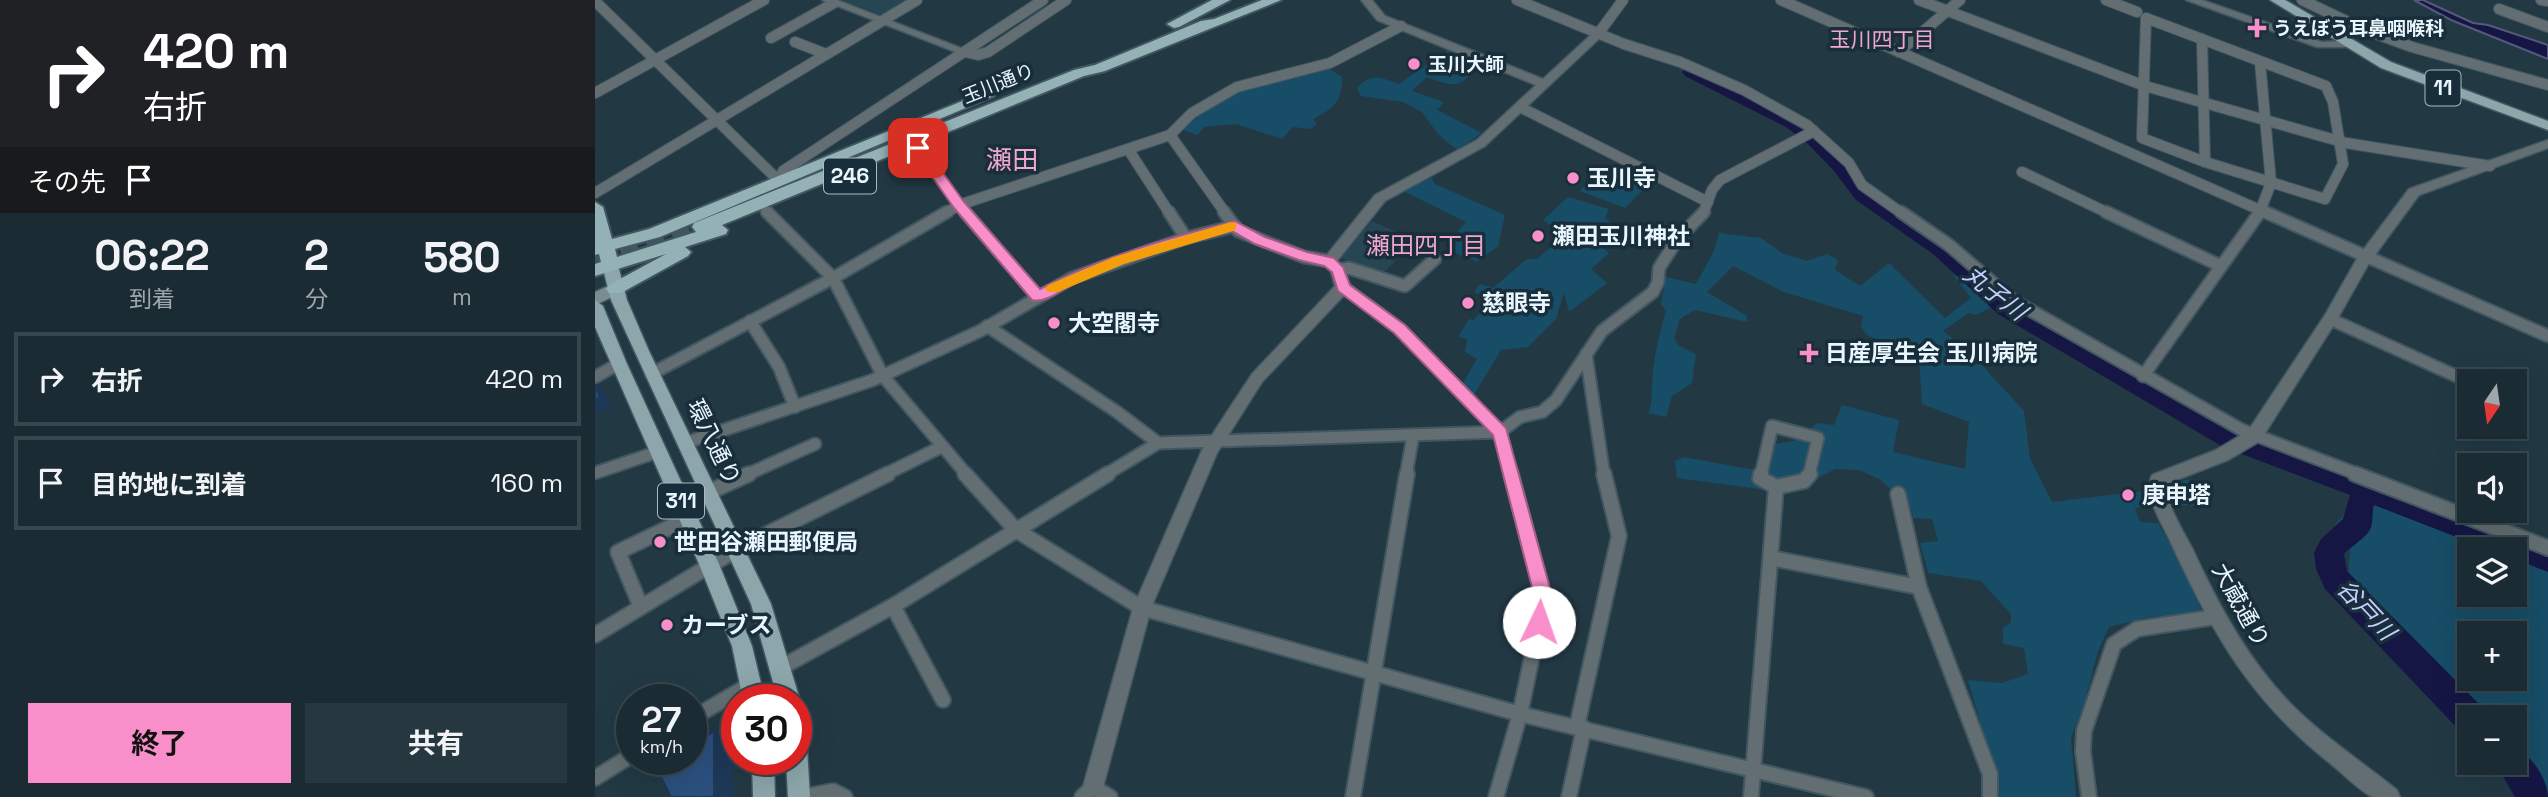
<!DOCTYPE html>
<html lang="ja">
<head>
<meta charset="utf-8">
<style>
	body { margin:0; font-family:"Space Grotesk","Noto Sans JP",sans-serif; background:#27373f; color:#f1f3f6; height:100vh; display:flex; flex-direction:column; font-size:26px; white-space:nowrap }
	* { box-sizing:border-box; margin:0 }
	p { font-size:23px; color:#9fa7ac }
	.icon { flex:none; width:38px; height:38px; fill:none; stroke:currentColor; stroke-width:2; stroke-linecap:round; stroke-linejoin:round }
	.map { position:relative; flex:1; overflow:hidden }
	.side { display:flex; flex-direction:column; background:#1a2b33; width:595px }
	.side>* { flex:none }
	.guide { background:#202124; color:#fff; overflow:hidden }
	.needle { width:46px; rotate:193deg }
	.tools { position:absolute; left:1862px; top:369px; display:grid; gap:14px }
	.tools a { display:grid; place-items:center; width:70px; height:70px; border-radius:0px; background:#1a2b33; box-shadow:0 7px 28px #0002,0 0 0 2px #38474e; font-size:35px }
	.speed { position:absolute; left:21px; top:684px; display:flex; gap:14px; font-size:35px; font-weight:700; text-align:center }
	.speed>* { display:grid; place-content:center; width:91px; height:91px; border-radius:50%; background:#1a2b33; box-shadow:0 7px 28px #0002,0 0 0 2px #38474e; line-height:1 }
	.speed small { font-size:18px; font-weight:400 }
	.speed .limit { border:10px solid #d22; background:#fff; color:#111 }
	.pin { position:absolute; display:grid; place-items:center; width:60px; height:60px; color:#fff; margin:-30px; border-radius:14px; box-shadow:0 4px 10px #0006 }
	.me { position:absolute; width:77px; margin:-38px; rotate:3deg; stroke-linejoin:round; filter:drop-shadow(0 0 5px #0008) }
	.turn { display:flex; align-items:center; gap:24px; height:147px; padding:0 28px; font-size:32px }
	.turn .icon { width:91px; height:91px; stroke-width:2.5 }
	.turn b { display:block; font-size:49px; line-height:60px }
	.then { display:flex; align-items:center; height:66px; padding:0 28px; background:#0003; gap:14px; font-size:26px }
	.eta { display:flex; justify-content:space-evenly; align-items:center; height:119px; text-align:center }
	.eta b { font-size:42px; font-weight:700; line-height:49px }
	.action { display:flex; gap:14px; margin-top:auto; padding:14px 28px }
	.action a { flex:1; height:80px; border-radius:0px; background:#f98fca; color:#111; font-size:28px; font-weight:700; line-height:80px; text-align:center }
	.action a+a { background:#27373f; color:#f1f3f6 }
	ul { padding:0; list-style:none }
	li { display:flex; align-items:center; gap:21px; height:94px; margin:0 14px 10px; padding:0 14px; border:4px solid #38474e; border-radius:0px }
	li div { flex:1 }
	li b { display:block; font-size:26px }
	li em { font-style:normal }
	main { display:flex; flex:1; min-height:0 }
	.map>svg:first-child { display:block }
	.built { fill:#274654 }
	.green { fill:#174d66; fill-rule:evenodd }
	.water { fill:#161645; stroke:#55597c; stroke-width:2 }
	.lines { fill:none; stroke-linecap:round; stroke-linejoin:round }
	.river { fill:#161645; fill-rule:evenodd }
	.trunk-tunnel { stroke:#405560; stroke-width:18; stroke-dasharray:18 9; stroke-linecap:butt }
	.minor-far2-casing { stroke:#425762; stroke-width:12 }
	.minor-far1-casing { stroke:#425762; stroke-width:15 }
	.minor-casing { stroke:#425762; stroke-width:18 }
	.tertiary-casing { stroke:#425762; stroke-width:3 }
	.secondary-casing { stroke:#425762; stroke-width:3 }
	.primary-casing { stroke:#425762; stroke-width:3 }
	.trunk-casing { stroke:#425762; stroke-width:4 }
	.minor-far2 { stroke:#626e71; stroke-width:10 }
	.minor-far1 { stroke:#626e71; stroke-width:11 }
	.minor { stroke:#626e71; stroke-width:14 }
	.tertiary { fill:#626e71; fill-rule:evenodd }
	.secondary { fill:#7a8e92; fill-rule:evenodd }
	.primary { fill:#8ca6ab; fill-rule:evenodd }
	.trunk { fill:#94b1b6; fill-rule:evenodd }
	.shaded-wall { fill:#1e3858 }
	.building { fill:#2b507e; stroke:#1e3858; stroke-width:2 }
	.route { fill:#f98fca; stroke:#a25d83; stroke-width:2 }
	.slow { fill:#f59e0b }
	.poi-dot { fill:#f98fca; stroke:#182e3a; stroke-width:2.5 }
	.labels { text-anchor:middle; stroke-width:7; stroke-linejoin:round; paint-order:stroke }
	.far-poi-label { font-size:19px; font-weight:bold; fill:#e9f6fe; stroke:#182e3a; text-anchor:start }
	.far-street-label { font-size:19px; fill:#e9f6fe; stroke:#182e3a }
	.far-neighbourhood-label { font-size:21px; fill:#f0a6ce; stroke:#182e3a }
	.shield { fill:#182e3a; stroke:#aabac3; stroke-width:2 }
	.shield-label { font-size:21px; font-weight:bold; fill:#e9f6fe }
	.poi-label { font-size:23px; font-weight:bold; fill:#e9f6fe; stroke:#182e3a; text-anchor:start }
	.street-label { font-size:23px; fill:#e9f6fe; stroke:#182e3a }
	.neighbourhood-label { font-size:24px; fill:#f0a6ce; stroke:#182e3a }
	.water-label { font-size:24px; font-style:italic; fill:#c5cdff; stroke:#182e3a }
	.quarter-label { font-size:26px; fill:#f0a6ce; stroke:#182e3a }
</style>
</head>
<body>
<main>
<section class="side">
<div class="guide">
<div class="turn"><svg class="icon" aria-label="right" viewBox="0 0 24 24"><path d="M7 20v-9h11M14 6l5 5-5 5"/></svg><div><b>420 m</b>右折</div></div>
<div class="then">その先<svg class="icon" aria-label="arrive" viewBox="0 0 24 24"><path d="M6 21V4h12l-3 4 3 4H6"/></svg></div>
</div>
<div class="eta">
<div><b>06:22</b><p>到着</p></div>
<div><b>2</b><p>分</p></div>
<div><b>580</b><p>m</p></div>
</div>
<ul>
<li><svg class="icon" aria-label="right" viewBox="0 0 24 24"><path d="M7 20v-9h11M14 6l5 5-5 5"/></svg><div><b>右折</b></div><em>420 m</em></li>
<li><svg class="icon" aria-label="arrive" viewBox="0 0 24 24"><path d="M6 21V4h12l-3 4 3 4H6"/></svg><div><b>目的地に到着</b></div><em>160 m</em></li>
</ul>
<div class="action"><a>終了</a><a>共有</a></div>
</section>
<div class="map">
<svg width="1953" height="797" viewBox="0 0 1953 797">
	<rect width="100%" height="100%" fill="#223944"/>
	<g class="built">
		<polygon points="247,0 315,0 287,15"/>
		<polygon points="777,221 821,241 787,274 746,258"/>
	</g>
	<g class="green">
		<path d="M856,48l32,14c-24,24 -23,28 -56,15l-15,14 32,11 -7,8 45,23 -25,17 -19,-16 -16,-22 -19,-10 -42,-6 -4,-8c13,-16 26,-10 42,-4z"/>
		<path d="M732,67l15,10c1,24 -9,32 -29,42l4,5 -6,5 -18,-2 -11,12 -46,-15 -32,3 -7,8 -14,-5 24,-23 31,-17z"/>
		<polygon points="1010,170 1049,188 1030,208 985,191 1001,172 1005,174"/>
		<polygon points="831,177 836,177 840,184 910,215 903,246 882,262 858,252 855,241 871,222 806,190"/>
		<polygon points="973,197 1014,209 1010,218 1026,230 1008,248 1014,253 996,269 1012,283 974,312 969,292 961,319 933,347 906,350 879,395 868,383 882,359 870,352 872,339 863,337 874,319 879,320 895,299 879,292 885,284 898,288 932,259 942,259 970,235 948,220"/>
		<path d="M1124,233l42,5 21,15 25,8 20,-7 11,6 -3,10 25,16 29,-23 56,55 26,-20 -17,-22 3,-4 34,29 -1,7 -14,7 -8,-2 -25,18 27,21 54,59 6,47 22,44 91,-11 5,12 -13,6 5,13 18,1 17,29 27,59 -57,7 -36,9 -11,24 -13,50 -14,37 5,59h-79l-2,-23 -27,-94 34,3 26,-9 -4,-26 -21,-4v-16l8,-6v-8l-30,-33 -53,-8 -8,-30 18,-2 -6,-22 -19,-1 -1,-7 -31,-31 -22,-10 -24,-1 -30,16 -23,7 -105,-14 -2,-17 9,-4 81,15 10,-28 22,-4 20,-17 17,2 8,-20 57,15 -6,32 72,17 4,-47 -47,-18 -3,-45 -52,-24 -6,-8 2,-11 -79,-24 -51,-26 -26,26 40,24v6l-52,-12 -15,9 -6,19 5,8 17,8 -4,29 -20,13 -6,21 -18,-4c5,-10 3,-17 4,-28 1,-25 7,-50 14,-74l-5,-7 5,-27 30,7 18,-33z"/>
		<polygon points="1593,479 1601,486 1610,506 1581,505 1577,485"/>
		<path d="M1776,490l177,72v235h-6l-27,-40v-39l-35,-1 -115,-121 -13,-6 -4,-12 2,-28 -14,-27 12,-12 8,-17zM1874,550h46v45h-46zM1874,634h46v45h-46z"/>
	</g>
	<polygon class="water" points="1819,0 1828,0 1878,23 1893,25 1953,45 1953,59 1856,20"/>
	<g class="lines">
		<g class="river">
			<path d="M1097,66l108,51 21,16 29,28 22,29 77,52 67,60 127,74 100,55 305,115v26l-33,-13v-9h-25l-116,-45c-2,7 -1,11 -2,18 -1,13 -20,22 -28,31l3,17 135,136 4,11h-17v15l-11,-4 -133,-140 -9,-20 -2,-16 7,-14 22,-20 7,-24 -127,-48 -225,-133 -65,-60 -77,-54 -22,-29 -27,-28 -21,-16 -101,-51 -3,-4 3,-4z"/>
			<path d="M1920,748c16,6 33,32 33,49h-33l-20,-34h20z"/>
		</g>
		<polyline class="trunk-tunnel" points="0,260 105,227"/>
		<g class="minor-far2-casing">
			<g id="minor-far2">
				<polyline points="922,0 1029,44 1085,62 1149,90 1212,125 1254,163 1267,185 1308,214"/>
				<polyline points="1186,0 1674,214"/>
				<polyline points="1324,0 1550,86 1751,143 1895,166"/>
				<polyline points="1511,0 1542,12"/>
				<polyline points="1707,0 1768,29 1817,47 1953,85"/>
				<polyline points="1946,0 1953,1"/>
				<polyline points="3,4 184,181 188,171 448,0"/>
				<polyline points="1904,9 1953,27"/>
				<polygon points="1551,18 1731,86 1738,102 1748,164 1730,199 1610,162 1547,138"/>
				<polyline points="1003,34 1028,0"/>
				<polyline points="176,38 239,3"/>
				<polyline points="1607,39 1610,162"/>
				<polyline points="200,42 231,54"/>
				<polyline points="370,52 383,55 393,52 471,0"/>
				<polyline points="1304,52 1365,0"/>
				<polyline points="0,93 169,0"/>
				<polyline points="925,107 1113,202"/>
				<polyline points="575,135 631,214"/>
				<polyline points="323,148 371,214"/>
				<polyline points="533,149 575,214"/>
				<polyline points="1427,172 1515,214"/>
				<polyline points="0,193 322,0"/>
				<polyline points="171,211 174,214"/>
				<polyline points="349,214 364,205 575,135 597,113 642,87 735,63 806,26"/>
				<polyline points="1108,214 1117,190 1125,180 1219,131"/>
				<polyline points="1664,214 1676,183 1665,62"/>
			</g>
		</g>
		<g class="minor-far1-casing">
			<g id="minor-far1">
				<polyline points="172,212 238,278 288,376 372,475"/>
				<polyline points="370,212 443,297"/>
				<polyline points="574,212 591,238"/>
				<polyline points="629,212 643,231 709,257 734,261"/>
				<polyline points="1306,212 1354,245 1419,301 1647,430 1765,475"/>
				<polyline points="1511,212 1626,266"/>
				<polyline points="1670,212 1953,336"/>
				<polyline points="743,270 754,268 810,286 840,259"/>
				<polyline points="748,287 805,329 905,432 916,475"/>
				<polyline points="1735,319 1861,376"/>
				<polyline points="155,321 184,367 200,407"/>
				<polyline points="392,326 522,412 563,443 905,432 925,417 947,412 961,400 1007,331 1058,292 1063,282 1064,268 1082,240 1109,212"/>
				<polyline points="991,354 1009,475"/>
				<polyline points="56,374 238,278 352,212"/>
				<polyline points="1548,376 1665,212"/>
				<polyline points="0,377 23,364"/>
				<polyline points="90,443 278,380 385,331 477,278 591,238 640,226"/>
				<polyline points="0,473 65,451"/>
				<polyline points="151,475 220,444"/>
				<polyline points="289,475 346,447"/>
				<polyline points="510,475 563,443"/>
				<polyline points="811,475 818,436"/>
				<polyline points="1166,475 1177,426 1223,438 1214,475"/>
			</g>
		</g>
		<g class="minor-casing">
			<g id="minor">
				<polyline points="370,474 421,530 547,608 925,714 1271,797"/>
				<polyline points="1166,474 1165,478 1181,487 1209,481 1215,474"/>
				<polyline points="1760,474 1953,548"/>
				<polyline points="114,492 154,474"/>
				<polyline points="1303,494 1324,587 1395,774 1395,797"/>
				<polyline points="1176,558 1324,587"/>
				<polyline points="298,606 348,700"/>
				<polyline points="46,607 23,552 94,518"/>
				<polyline points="0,635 142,549 293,474"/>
				<polyline points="185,668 298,606 513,474"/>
				<polyline points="96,719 156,684"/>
				<polyline points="982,726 1024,536 1009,474"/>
				<polyline points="0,778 37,755"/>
				<polyline points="206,797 238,791 250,797"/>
				<polyline points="487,797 498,787 515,797"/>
				<polyline points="758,797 812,474"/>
				<polyline points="901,797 925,714 949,599 916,474"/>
				<polyline points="974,797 989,728"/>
				<polyline points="1156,797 1181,487"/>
				<polyline points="1494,797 1488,751 1489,731 1519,644 1542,629 1620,617"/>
			</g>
		</g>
		<g class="tertiary-casing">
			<g id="tertiary">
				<polygon points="227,0 242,0 376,52 370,55 366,54"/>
				<polygon points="766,0 777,0 790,16 948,79 999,32 1009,34 890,146 790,201 742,261 750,270 755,287 753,291 667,382 622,453 556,608 508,787 505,794 498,797 491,794 488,787 538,608 607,450 657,374 740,286 736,272 727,261 780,195 882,140 941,85 782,20"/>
				<polygon points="1591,0 1607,0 1727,42 1752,41 1758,44 1752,47 1722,47"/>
				<path d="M1953,140v8l-129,47 -50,68 -34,60 -75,118 -32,19 -62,24c1,22 16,45 26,64 26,56 56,113 101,158 31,31 69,56 104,84l3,7c-7,0 -20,0 -27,0 -11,-4 -32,-25 -42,-33 -80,-63 -117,-128 -159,-219 -8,-19 -30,-50 -20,-70l64,-25 32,-19 77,-116 33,-58 51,-68z"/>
			</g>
		</g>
		<g class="secondary-casing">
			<polygon id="secondary" points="20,283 28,289 26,293 0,305 0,292"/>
		</g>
		<g class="primary-casing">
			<g id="primary">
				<polygon points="1675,0 1690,0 1796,62 1953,121 1953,130 1786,68"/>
				<polygon points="15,260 23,265 32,300 54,351 176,604 205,700 202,707 201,700 183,700 156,604 16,300 7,265"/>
				<polygon points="0,300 8,306 32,364 124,564 157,646 170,700 148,700 137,646 104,564 0,327"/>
				<polygon points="201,736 209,739 212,747 215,797 193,797 191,760 201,760"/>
				<polygon points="157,760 179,760 180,797 158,797"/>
			</g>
		</g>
		<g class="trunk-casing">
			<g id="trunk">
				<polygon points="617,0 635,0 584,27 579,28 572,24"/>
				<polygon points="667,0 686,0 510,71 489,76 127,225 133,230 131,234 90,247 96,252 93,256 26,293 14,293 11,289 14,285 71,254 0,276 0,264 6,262 4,254 0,255 0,202 8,207 17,239 54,229 387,93 392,92 399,96 65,237 20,249 22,257 101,232 97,227 99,223 479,70 500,65 606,21 619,19"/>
			</g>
		</g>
		<use href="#minor-far2" class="minor-far2"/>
		<use href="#minor-far1" class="minor-far1"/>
		<use href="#minor" class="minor"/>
		<use href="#tertiary" class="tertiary"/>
		<use href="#secondary" class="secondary"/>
		<use href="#primary" class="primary"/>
		<use href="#trunk" class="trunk"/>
	</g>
	<g class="shaded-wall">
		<polygon points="320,154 326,165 309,172 303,161"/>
		<polygon points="0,384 9,392 17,407 0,414"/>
		<polygon points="119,731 138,743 139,797 119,797"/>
	</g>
	<g class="building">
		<polygon points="313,144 320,154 303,161 296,151"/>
		<polygon points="0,386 5,397 0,399"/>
		<polygon points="119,731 119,797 76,797 62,769 77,760 96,760 96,746"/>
	</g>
	<path class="route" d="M323,143l5,2 41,57 76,87c61,-32 128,-51 195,-68l30,16 42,15 27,6 9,9 7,18 55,40 101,103 47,171 -7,29 -7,3 -6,-3 -3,-6 5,-23 -42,-164 -99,-102 -56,-42 -6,-19 -8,-6 -25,-6 -44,-16 -23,-13c-52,14 -107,29 -156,51 -12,6 -30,22 -44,18l-78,-92 -42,-60z"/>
	<polygon class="slow" points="636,222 641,223 641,230 529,264 463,292 453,292 450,289 453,285 519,257"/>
	<g class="poi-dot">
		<path d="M1658.5 17.5h7v7h7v7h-7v7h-7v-7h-7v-7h7z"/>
		<circle cx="819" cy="64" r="7"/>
		<circle cx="978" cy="178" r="7"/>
		<circle cx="943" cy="236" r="7"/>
		<circle cx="873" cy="303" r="7"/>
		<circle cx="459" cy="323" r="7"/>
		<path d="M1210.5 342.5h7v7h7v7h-7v7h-7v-7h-7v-7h7z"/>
		<circle cx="1533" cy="495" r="7"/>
		<circle cx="65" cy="542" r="7"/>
		<circle cx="72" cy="625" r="7"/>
	</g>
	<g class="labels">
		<g class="far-poi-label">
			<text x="1678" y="35">うえぼう耳鼻咽喉科</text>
			<text x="833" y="71">玉川大師</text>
		</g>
		<g class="far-street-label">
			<text transform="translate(403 83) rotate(-22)" y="7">玉川通り</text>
		</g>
		<g class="far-neighbourhood-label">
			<text x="1287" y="47">玉川四丁目</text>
		</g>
		<g class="shield">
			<rect x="1830.5" y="70.5" width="35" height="35" rx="5"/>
			<rect x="229" y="158.5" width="52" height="35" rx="5"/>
			<rect x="63" y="483.5" width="46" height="35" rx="5"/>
		</g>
		<g class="shield-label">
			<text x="1848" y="95">11</text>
			<text x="255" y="183">246</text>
			<text x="86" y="508">311</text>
		</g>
		<g class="poi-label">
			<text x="992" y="186">玉川寺</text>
			<text x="957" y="244">瀬田玉川神社</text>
			<text x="887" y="311">慈眼寺</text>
			<text x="473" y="331">大空閣寺</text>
			<text x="1230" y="361">日産厚生会 玉川病院</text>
			<text x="1547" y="503">庚申塔</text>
			<text x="79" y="550">世田谷瀬田郵便局</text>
			<text x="86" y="633">カーブス</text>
		</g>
		<g class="street-label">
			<text transform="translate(119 442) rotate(64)" y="8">環八通り</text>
			<text transform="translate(1646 605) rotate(61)" y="8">大蔵通り</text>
		</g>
		<g class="neighbourhood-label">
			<text x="831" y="254">瀬田四丁目</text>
		</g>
		<g class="water-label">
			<text transform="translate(1400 293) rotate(38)" y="8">丸子川</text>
			<text transform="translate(1771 610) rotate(47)" y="8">谷戸川</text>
		</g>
		<g class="quarter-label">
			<text x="417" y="169">瀬田</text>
		</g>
	</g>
</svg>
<div class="tools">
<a><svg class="needle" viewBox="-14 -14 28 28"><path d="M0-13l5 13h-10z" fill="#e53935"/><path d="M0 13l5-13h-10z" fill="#9fa7ac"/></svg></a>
<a><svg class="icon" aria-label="sound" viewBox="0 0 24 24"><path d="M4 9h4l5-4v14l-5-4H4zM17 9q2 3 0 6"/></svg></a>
<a><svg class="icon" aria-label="layers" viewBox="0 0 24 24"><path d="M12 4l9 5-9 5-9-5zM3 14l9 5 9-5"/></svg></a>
<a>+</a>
<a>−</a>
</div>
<div class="speed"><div>27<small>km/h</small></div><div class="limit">30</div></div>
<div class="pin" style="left:323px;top:148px;background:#d93025"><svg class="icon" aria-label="arrive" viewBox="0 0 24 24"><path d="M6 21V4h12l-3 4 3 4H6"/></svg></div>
<svg class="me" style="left:944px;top:622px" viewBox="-20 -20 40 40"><circle r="19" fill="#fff"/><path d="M0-13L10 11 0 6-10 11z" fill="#f98fca"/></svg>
</div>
</main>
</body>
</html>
